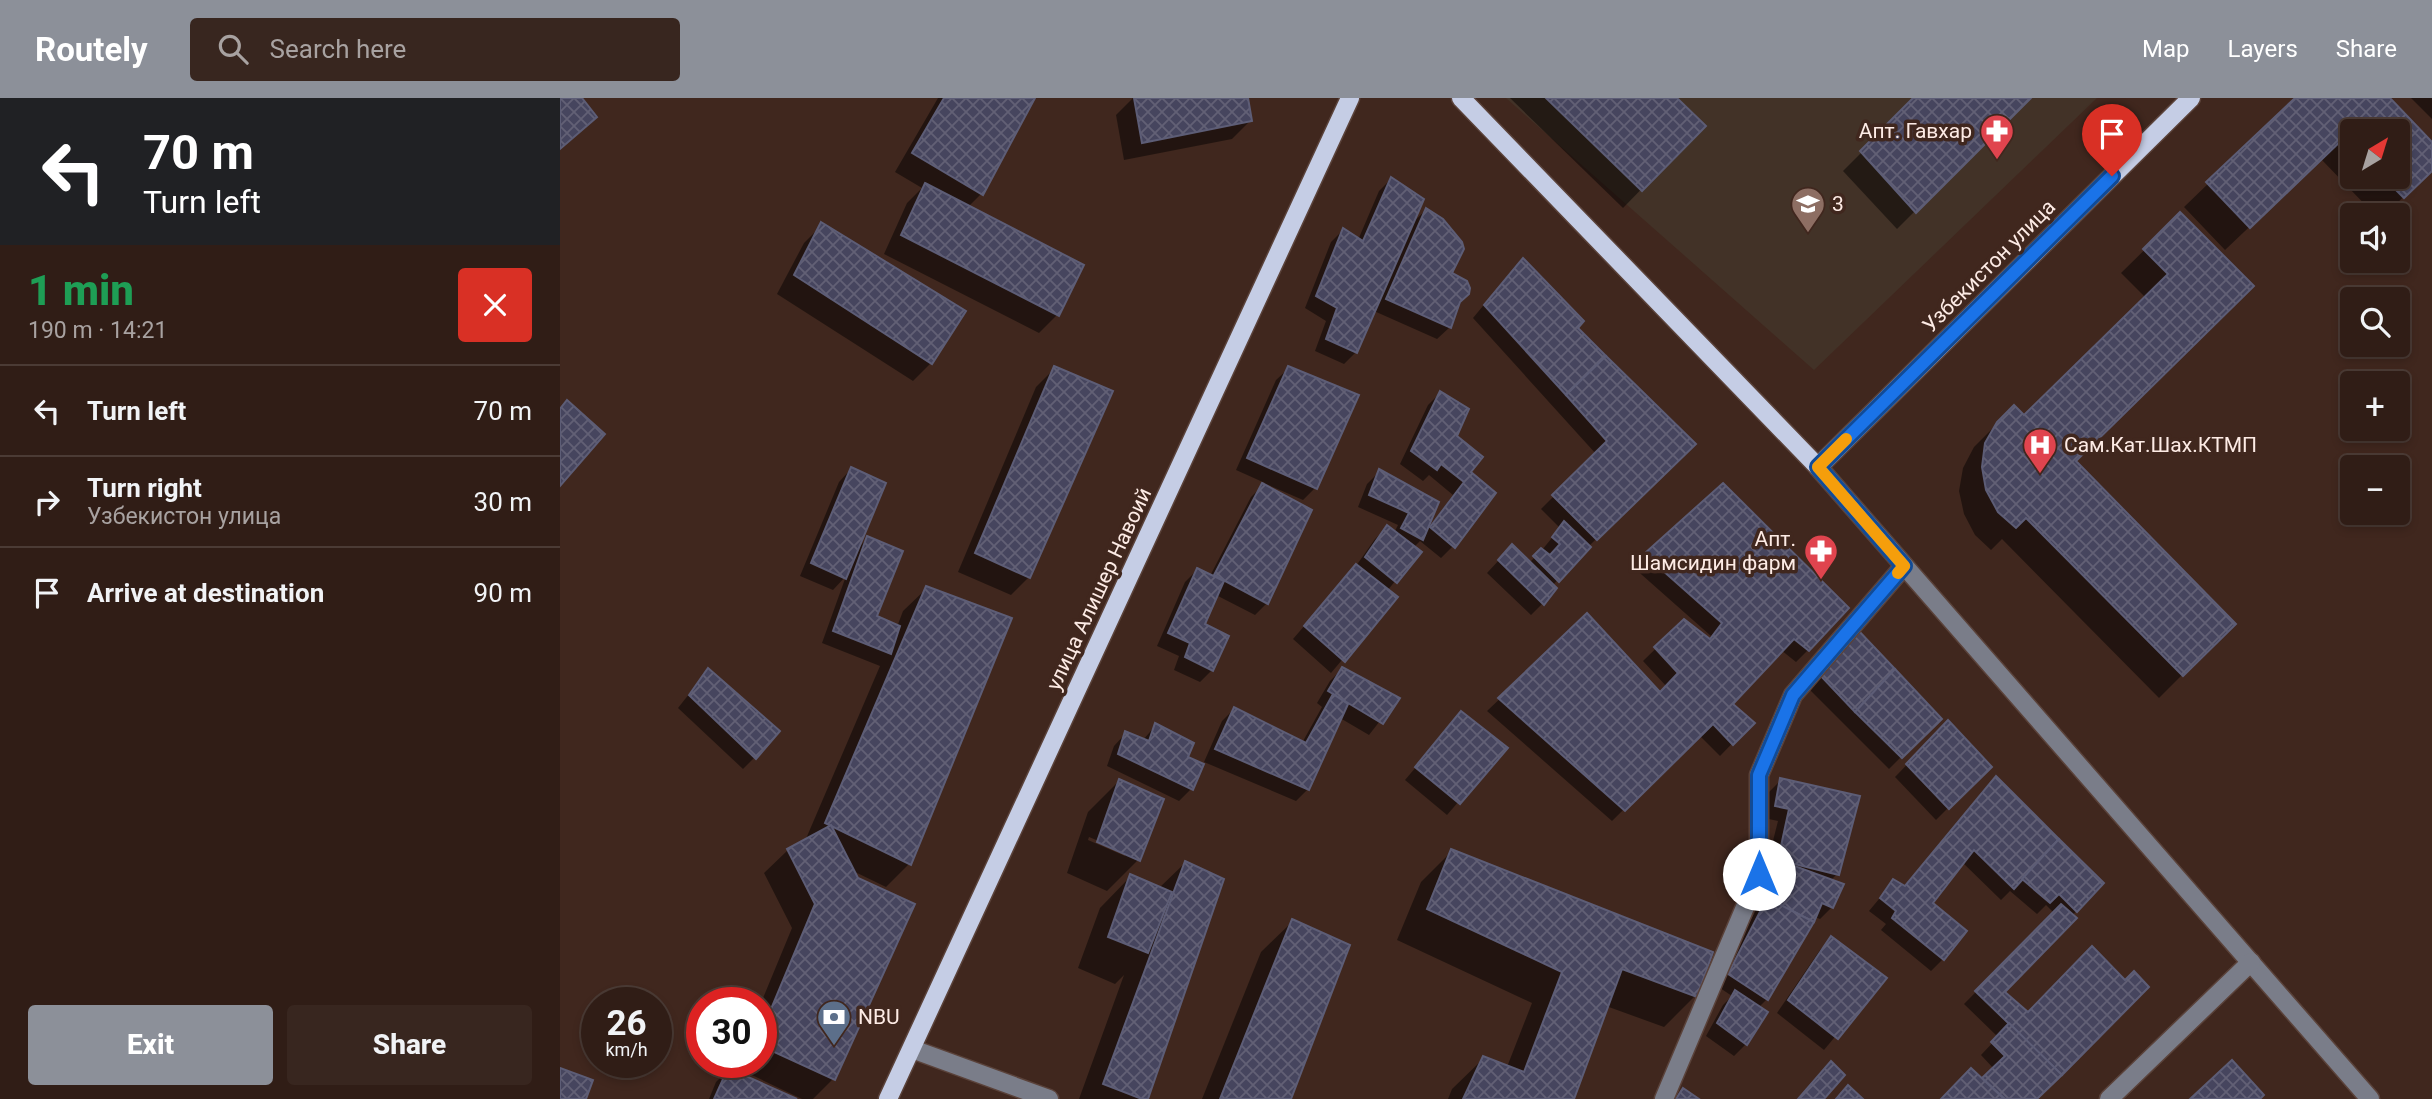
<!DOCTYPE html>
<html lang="en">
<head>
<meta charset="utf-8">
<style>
	body { margin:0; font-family:Roboto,sans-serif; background:#38261f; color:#f1f3f6; height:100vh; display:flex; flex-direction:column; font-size:26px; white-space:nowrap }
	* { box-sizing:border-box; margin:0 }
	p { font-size:23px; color:#a8a2a1 }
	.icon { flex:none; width:38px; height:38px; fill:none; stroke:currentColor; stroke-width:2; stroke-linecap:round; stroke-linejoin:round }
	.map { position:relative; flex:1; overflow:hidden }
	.details { display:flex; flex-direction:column; background:#301d16; width:560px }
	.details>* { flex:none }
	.hud { background:#202124; color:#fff; overflow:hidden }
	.needle { width:46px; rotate:38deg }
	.controls { position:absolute; left:1780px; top:21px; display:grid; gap:14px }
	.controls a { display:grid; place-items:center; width:70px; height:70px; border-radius:7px; background:#301d16; box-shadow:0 4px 10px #0003,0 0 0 2px #4b3b35; font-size:35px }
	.speed { position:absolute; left:21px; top:889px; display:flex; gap:14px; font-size:35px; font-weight:700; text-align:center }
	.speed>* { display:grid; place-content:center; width:91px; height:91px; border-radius:50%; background:#301d16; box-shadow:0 4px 10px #0003,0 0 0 2px #4b3b35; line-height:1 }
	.speed small { font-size:18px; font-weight:400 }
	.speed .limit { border:10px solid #d22; background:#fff; color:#111 }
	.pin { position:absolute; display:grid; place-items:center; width:60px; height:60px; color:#fff; margin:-72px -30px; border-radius:50% 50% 50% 0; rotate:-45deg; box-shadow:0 0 7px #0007 }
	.pin .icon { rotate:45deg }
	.me { position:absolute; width:77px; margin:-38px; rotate:0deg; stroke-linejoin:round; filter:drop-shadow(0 0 5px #0008) }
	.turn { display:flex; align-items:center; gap:24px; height:147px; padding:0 28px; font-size:32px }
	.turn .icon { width:91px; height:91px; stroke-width:2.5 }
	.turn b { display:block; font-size:49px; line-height:60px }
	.round { display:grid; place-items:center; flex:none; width:74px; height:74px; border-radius:7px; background:#38261f }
	.summary { display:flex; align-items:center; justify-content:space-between; height:119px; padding:0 28px }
	h1 { font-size:42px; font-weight:800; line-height:52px; color:#1e9e55 }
	.primary-button { display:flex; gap:14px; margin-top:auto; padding:14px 28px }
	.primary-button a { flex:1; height:80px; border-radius:7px; background:#8c9099; color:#fff; font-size:28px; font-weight:800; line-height:80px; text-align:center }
	.primary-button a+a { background:#38261f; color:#f1f3f6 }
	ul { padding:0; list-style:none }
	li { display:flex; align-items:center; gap:21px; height:91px; padding:0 28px; border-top:2px solid #4b3b35 }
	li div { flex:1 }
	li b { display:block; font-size:26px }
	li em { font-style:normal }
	header { display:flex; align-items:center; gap:42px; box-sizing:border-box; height:98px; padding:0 35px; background:#8c9099; color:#fff }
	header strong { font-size:33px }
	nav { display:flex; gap:38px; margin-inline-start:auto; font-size:24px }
	.search { width:490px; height:63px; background:#38261f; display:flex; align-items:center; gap:18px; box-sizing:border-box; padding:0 24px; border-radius:7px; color:#a8a2a1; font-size:26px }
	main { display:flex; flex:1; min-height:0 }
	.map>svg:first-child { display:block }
	.education { fill:#423227 }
	.shadow { fill:#0007; fill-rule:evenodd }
	.building { fill:url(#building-cross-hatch); stroke:#5d5d76; stroke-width:2 }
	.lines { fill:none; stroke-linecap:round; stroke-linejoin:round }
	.minor-casing { stroke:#5a423a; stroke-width:21 }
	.major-casing { stroke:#5a423a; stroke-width:21 }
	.minor { stroke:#7a7d89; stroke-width:18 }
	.major { stroke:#c5cde5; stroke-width:18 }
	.route-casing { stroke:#114b97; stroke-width:18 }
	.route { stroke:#1a73e8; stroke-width:12 }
	.slow { stroke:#f59e0b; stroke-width:12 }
	.labels { text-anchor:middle; stroke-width:7; stroke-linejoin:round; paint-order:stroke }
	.poi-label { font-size:21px; fill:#fdebe5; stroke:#40271e; text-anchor:start }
	.street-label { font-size:21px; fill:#fdebe5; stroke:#40271e }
</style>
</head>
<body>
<header>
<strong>Routely</strong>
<div class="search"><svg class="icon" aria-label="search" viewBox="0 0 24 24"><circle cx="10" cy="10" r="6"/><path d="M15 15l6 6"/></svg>Search here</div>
<nav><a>Map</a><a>Layers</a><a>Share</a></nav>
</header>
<main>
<section class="details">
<div class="hud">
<div class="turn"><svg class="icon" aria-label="left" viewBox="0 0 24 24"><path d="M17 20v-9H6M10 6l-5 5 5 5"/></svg><div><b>70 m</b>Turn left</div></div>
</div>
<div class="summary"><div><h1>1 min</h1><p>190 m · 14:21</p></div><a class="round" style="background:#d93025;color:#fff"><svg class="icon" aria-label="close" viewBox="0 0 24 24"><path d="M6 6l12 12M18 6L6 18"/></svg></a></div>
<ul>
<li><svg class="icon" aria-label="left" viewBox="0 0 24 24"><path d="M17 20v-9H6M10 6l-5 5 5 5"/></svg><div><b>Turn left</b></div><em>70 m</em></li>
<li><svg class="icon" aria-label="right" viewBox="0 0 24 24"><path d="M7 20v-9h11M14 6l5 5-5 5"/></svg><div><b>Turn right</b><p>Узбекистон улица</p></div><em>30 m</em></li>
<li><svg class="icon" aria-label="arrive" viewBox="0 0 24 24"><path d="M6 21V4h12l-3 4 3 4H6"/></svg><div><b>Arrive at destination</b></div><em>90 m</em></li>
</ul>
<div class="primary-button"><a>Exit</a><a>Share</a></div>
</section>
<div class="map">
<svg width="1872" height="1001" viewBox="0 0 1872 1001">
	<defs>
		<pattern id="building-cross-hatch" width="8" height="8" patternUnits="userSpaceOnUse" patternTransform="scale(1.75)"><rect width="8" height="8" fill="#46455e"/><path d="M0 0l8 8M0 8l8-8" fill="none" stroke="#626075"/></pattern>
	</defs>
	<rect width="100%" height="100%" fill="#40271e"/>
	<polygon class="education" points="946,0 1537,0 1254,272"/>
	<g class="shadow">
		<polygon points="378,0 473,0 421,96 408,109 497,217 479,235 324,156 347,105 362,90 335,74"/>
		<polygon points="573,0 687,0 690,23 672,41 564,62 556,17"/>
		<polygon points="950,0 1115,0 1143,28 1063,110"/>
		<polygon points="1356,0 1468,0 1337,131 1283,73"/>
		<path d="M1737,0h90l45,47v24l-47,46h-10l-54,-56 -96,91 -41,-43zM1792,33h46v46h-46z"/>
		<polygon points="1851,0 1872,0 1872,21"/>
		<polygon points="831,81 851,126 866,112 898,205 890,229 877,241 814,213 796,254 784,266 755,253 766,223 745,210 771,144 783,132 798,142 819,93"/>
		<polygon points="1620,117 1691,188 1513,364 1673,526 1599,600 1442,441 1431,452 1415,437 1404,416 1399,393 1403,370 1414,349 1454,309 1464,320 1586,200 1561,175"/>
		<polygon points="262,127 371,265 353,283 217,196 244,145"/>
		<polygon points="951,174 1016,230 1133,346 1029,448 992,488 983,505 971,517 927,475 940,461 969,465 982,452 1000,430 981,411 1036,356 913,220"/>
		<polygon points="729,270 797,298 755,390 743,402 706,386 707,505 695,517 656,497 643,526 652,572 640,584 614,572 619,558 597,548 625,484 637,472 650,478 691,399 705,385 676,372 716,282"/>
		<polygon points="494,271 469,479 451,497 398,474 476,289"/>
		<polygon points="880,295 908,375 893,448 881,460 860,443 853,450 859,454 827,493 835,499 771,575 733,541 796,468 815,441 827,429 834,435 838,427 798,409 807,386 819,374 867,432 893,397 869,377 863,383 840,366 868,307"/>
		<polygon points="291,371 296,452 308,440 315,519 337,529 343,513 367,490 349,766 326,789 293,773 297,781 353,807 273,981 253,1001 242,1001 175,969 177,964 201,964 201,905 232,830 204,775 228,752 245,743 320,568 262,545 286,478 273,492 240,478 279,384"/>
		<polygon points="1163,388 1248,552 1236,564 1221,552 1170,606 1192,625 1160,658 1139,637 1052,723 927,613 1027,518 1100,596 1107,589 1083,563 1124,523 1148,542 1151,538 1073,469"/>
		<polygon points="1296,532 1379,621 1329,671 1247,589"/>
		<polygon points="782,571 837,601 809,637 780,620 748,691 736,703 644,664 662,623 674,611 742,645 762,609 757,605 770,583"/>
		<polygon points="148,572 195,659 183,671 118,610"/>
		<polygon points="901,616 945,650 887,717 845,682"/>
		<polygon points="1388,624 1430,668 1376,722 1335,679"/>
		<polygon points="596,627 625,659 642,667 631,691 619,703 547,668 554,648 566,635 583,642"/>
		<polygon points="1436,680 1542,785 1442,894 1476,1001 1383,1001 1422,982 1434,971 1421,957 1438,939 1404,906 1494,815 1486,807 1477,816 1450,793 1441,802 1402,764 1370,805 1383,861 1371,873 1321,832 1326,826 1309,813 1334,783 1344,790"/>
		<polygon points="1221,682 1277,776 1270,783 1272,809 1260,821 1252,818 1207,901 1198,910 1206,915 1186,946 1174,958 1146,938 1163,907 1172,898 1157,888 1195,814 1218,723 1204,720 1209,694"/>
		<path d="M559,683l43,19 -24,60 -31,31 -40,-18 21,-61zM529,739l36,15v4l-37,-16z"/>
		<polygon points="892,753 1135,898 1104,929 1046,908 1012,1001 888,1001 892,991 924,960 947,969 972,905 837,842 861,784"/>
		<polygon points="625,765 586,1001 519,1001 564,877 555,886 518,870 540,810 571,778 599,790"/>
		<polygon points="733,823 729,1001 642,1001 701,854"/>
		<polygon points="1272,840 1324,880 1264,952 1217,915 1260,852"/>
		<polygon points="168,972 233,1001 149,1001 156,984"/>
	</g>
	<g class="building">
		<polygon points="0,0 22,0 37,19 0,51"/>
		<polygon points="384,0 475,0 423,97 352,55"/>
		<polygon points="574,0 688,0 692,23 582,45"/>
		<polygon points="986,0 1117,0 1146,28 1082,93"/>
		<polygon points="1353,0 1471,0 1356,115 1300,53"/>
		<polygon points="1735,0 1830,0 1872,44 1872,73 1844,100 1823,79 1838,79 1838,33 1792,33 1792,46 1785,39 1690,130 1646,84"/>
		<polygon points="831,79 864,101 797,255 766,241 777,210 756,198 783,130 803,143"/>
		<polygon points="365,85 524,167 499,218 341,137"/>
		<polygon points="866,110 883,121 902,144 904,151 892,175 907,183 910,190 909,196 900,204 891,230 826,201"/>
		<polygon points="1620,114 1694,188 1516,363 1676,526 1623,578 1466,420 1456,430 1438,414 1426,392 1422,369 1425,345 1437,324 1454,307 1464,317 1608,176 1583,151"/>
		<polygon points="261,124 406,213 372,266 234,177"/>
		<polygon points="963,160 1024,223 1018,230 1046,258 1006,297 924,207"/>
		<polygon points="1046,258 1136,346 1037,442 992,397 1047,343 1006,297"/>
		<polygon points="494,268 553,293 470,480 415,455"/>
		<polygon points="728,268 799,297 757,391 687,360"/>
		<polygon points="880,293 909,311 897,338 923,359 911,374 936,395 895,450 870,429 904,384 881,366 877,372 851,353"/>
		<polygon points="7,302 45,336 0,388 0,311"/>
		<polygon points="291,369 326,385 286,481 251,465"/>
		<polygon points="819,371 879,404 863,442 841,430 849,415 809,397"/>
		<polygon points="702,385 752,412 708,506 654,477"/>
		<polygon points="1163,385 1289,510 1249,553 1234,541 1173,606 1195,625 1173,647 1153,626 1065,713 938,600 1027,515 1100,594 1118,575 1094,549 1124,521 1150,541 1162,525 1084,456"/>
		<polygon points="1004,423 1031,449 999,484 973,458 981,450 990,457 1000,446 992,439"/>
		<polygon points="827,427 862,454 837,485 805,459"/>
		<polygon points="307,438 343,453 317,518 340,528 331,556 273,533"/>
		<polygon points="952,446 997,490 984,507 938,462"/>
		<polygon points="796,466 838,499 785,564 744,528"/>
		<polygon points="637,470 664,483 645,526 669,538 653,573 625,559 630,545 608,535"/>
		<polygon points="366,488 452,520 351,767 265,725"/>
		<polygon points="1296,530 1335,571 1295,614 1258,575"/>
		<polygon points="782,569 840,600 823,626 768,593"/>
		<polygon points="148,570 220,633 196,661 129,597"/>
		<polygon points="1335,571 1382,621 1342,660 1295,614"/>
		<polygon points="773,596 788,606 749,692 655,651 674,609 746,645"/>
		<polygon points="901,613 948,650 900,706 855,669"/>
		<polygon points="1388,622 1432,669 1389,711 1346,666"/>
		<polygon points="595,625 634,645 628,659 644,666 633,692 558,656 565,633 589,643"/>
		<polygon points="1436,678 1499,741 1454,791 1414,752 1373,805 1407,833 1384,862 1332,820 1336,813 1320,800 1333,781 1345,788"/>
		<polygon points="1220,680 1300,698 1279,777 1218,762 1229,711 1215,708"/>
		<polygon points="559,681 604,701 580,763 537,744"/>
		<polygon points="271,727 298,780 355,806 275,982 201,948 201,935 255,806 227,751"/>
		<polygon points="1499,741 1544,785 1517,814 1499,796 1490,805 1462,781"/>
		<polygon points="891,751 1153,854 1137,899 1062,871 1014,1001 903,1001 923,958 964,974 1002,874 867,811"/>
		<polygon points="1218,762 1284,786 1273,810 1262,805 1254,824 1207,800"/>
		<polygon points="625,763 664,781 588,1001 582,1001 543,986"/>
		<polygon points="570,776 612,794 588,855 548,839"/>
		<polygon points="1207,800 1254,824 1208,902 1168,876"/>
		<polygon points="1501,806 1517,820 1445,894 1468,914 1532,848 1565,882 1574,873 1589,889 1502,977 1415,893"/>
		<polygon points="732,821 790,847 731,1001 660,1001"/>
		<polygon points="1271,838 1327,880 1278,941 1228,902"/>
		<polygon points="1175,892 1208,914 1187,947 1157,925"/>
		<polygon points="1449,925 1502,977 1477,1001 1445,1001 1422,980 1445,958 1431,944"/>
		<polygon points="1672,962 1704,997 1700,1001 1630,1001"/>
		<polygon points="1271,963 1285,977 1264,1001 1238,1001"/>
		<polygon points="0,970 33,982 26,1001 0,1001"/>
		<polygon points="168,970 237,1001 154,1001"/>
		<polygon points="1411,970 1444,1001 1381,1001"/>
		<polygon points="1288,987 1303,1001 1276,1001"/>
		<polygon points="1123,990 1139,1001 1116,1001"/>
	</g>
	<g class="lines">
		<g class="minor-casing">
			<g id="minor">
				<polyline points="1258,369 1810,1001"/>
				<polyline points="352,951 489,1001"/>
				<polyline points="1104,1001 1199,776 1199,677 1233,597 1344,468"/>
				<polyline points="1549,1001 1691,864"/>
			</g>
		</g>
		<g class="major-casing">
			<g id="major">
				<polyline points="901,0 1258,369 1631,0"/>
				<polyline points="328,1001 790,0"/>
			</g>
		</g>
		<use href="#minor" class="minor"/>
		<use href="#major" class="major"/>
	</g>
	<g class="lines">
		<g class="route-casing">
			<polyline id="route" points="1199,776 1199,677 1233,597 1344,468 1258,369 1552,78"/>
		</g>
		<use href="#route" class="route"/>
		<polyline class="slow" points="1286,341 1258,369 1344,468 1338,475"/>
	</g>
	<defs>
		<g id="pharmacy-pin" transform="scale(1.75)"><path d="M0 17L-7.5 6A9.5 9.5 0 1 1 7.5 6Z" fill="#e0444e" stroke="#40271e"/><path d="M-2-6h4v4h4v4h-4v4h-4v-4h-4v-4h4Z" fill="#fff"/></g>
		<g id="school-pin" transform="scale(1.75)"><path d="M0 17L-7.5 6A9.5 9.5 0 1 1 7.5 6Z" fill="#8d6e63" stroke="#40271e"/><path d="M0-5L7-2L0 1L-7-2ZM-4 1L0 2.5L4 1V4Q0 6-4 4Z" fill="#fff"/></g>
		<g id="hospital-pin" transform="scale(1.75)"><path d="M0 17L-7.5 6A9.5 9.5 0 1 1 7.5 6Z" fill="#e0444e" stroke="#40271e"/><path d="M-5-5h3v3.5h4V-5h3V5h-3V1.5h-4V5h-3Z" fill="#fff"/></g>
		<g id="bank-pin" transform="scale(1.75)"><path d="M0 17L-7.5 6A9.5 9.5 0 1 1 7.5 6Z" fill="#5c6f8a" stroke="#40271e"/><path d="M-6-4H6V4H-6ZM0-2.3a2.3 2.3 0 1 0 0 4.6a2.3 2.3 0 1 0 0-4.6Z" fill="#fff"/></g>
	</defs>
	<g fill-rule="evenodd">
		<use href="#pharmacy-pin" x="1437" y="33"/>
		<use href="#school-pin" x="1248" y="106"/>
		<use href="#hospital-pin" x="1480" y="347"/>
		<use href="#pharmacy-pin" x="1261" y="453"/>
		<use href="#bank-pin" x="274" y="919"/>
	</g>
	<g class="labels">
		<g class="poi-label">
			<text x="1412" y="40" text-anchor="end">Апт. Гавхар</text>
			<text x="1272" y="113">3</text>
			<text x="1504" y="354">Сам.Кат.Шах.КТМП</text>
			<text x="1236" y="448" text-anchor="end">Апт.<tspan x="1236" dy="24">Шамсидин фарм</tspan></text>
			<text x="298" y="926">NBU</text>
		</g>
		<g class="street-label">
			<text transform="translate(1429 168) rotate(-45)" y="7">Узбекистон улица</text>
			<text transform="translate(539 491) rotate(-65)" y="7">улица Алишер Навоий</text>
		</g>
	</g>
</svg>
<div class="controls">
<a><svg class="needle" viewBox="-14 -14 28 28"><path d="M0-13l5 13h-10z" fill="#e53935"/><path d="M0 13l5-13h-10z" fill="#a8a2a1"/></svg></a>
<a><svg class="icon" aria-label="sound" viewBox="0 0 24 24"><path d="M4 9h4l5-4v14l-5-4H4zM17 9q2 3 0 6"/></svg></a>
<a><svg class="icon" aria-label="search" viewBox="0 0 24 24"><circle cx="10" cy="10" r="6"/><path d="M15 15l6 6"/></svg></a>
<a>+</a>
<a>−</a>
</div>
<div class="speed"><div>26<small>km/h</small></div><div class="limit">30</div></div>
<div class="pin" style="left:1552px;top:78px;background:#d93025"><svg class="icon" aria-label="arrive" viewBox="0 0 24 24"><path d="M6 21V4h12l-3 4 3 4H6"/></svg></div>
<svg class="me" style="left:1199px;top:776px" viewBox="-20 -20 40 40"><circle r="19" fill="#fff"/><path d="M0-13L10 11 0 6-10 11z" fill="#1a73e8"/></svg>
</div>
</main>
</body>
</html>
